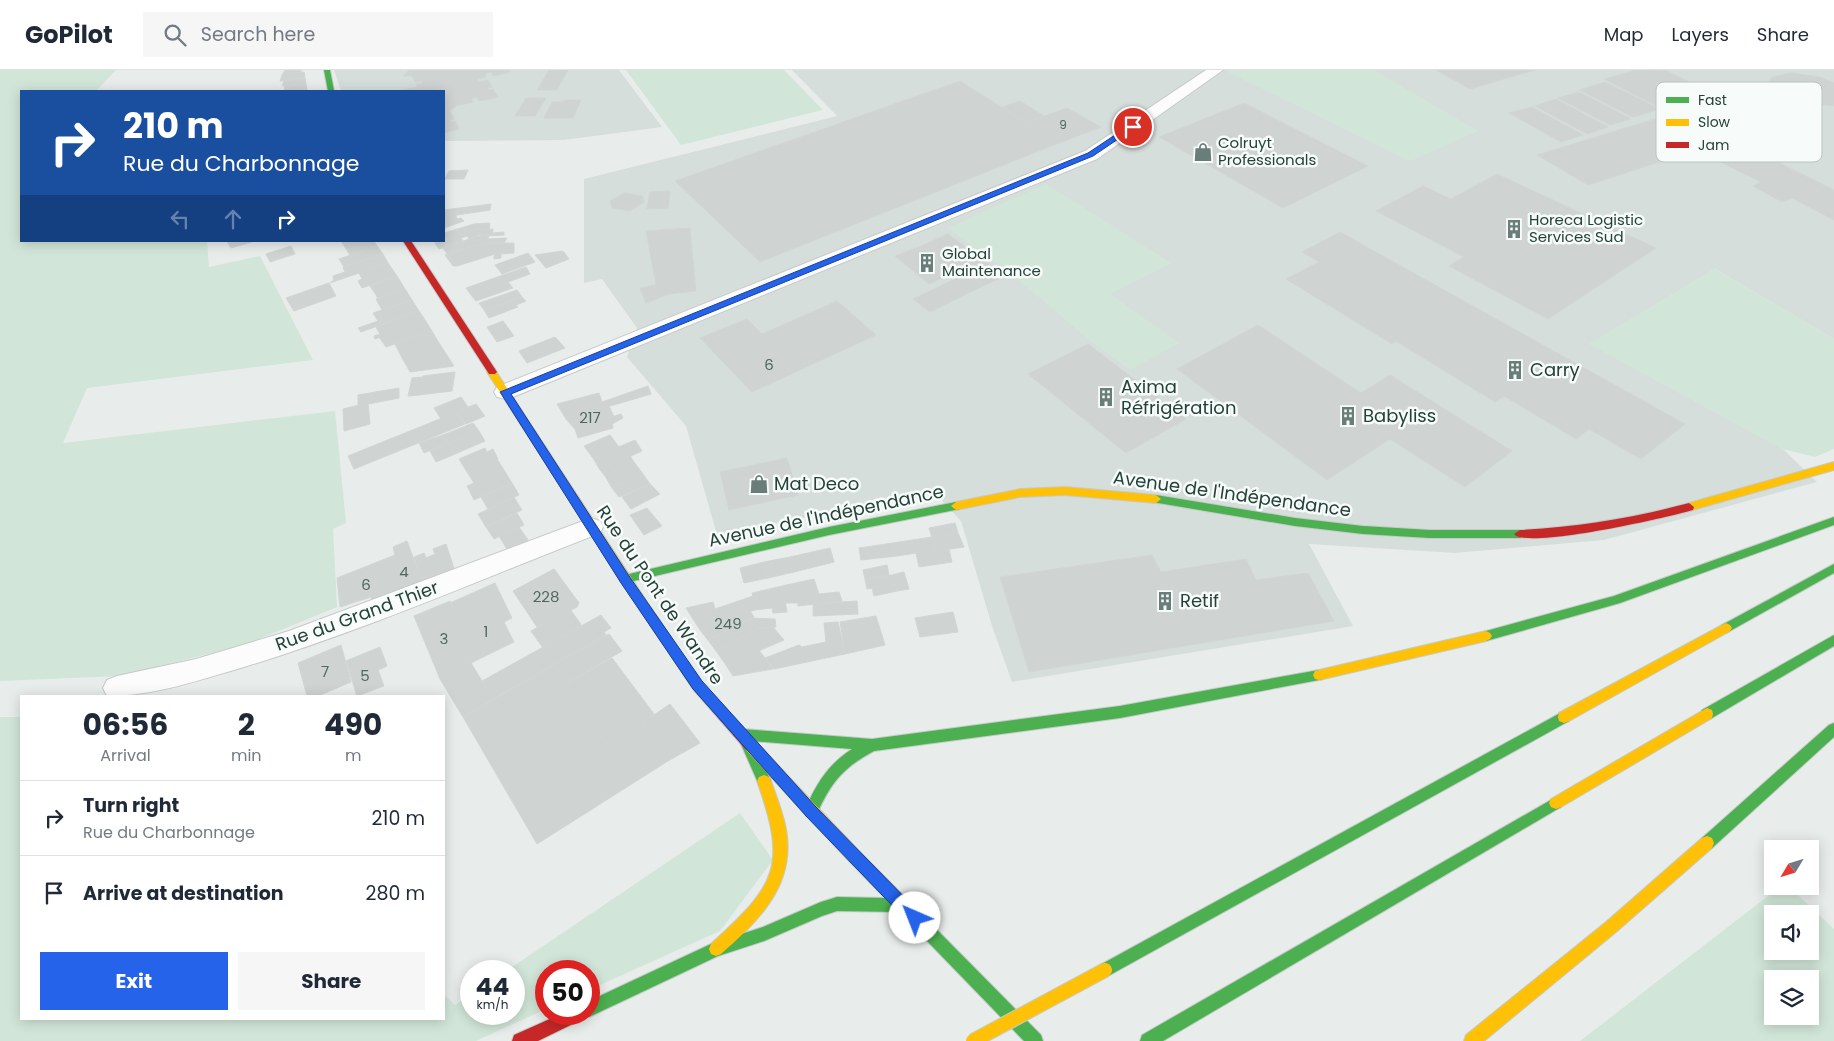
<!DOCTYPE html>
<html lang="en">
<head>
<meta charset="utf-8">
<style>
	body { margin:0; font-family:Poppins,sans-serif; background:#f6f6f7; color:#1f2937; height:100vh; display:flex; flex-direction:column; font-size:19px; white-space:nowrap }
	* { box-sizing:border-box; margin:0 }
	p { font-size:16px; color:#747a83 }
	.icon { flex:none; width:28px; height:28px; fill:none; stroke:currentColor; stroke-width:2; stroke-linecap:round; stroke-linejoin:round }
	.map { position:relative; flex:1; overflow:hidden }
	.side { position:absolute; left:20px; top:625px; width:425px; height:325px; display:flex; flex-direction:column; background:#fff; border-radius:0px; box-shadow:0 2px 12px #0003 }
	.side>* { flex:none }
	.top-card { position:absolute; left:20px; top:20px; width:425px; height:152px; border-radius:0px; box-shadow:0 2px 12px #0003; background:#1a4fa0; color:#fff; overflow:hidden }
	.needle { width:32px; rotate:232deg }
	.buttons { position:absolute; left:1764px; top:770px; display:grid; gap:10px }
	.buttons a { display:grid; place-items:center; width:55px; height:55px; border-radius:0px; background:#fff; box-shadow:0 2px 12px #0003; font-size:25px }
	.speed { position:absolute; left:460px; top:890px; display:flex; gap:10px; font-size:25px; font-weight:700; text-align:center }
	.speed>* { display:grid; place-content:center; width:65px; height:65px; border-radius:50%; background:#fff; box-shadow:0 2px 12px #0003; line-height:1 }
	.speed small { font-size:12px; font-weight:400 }
	.speed .limit { border:8px solid #d22; background:#fff; color:#111 }
	.pin { position:absolute; display:grid; place-items:center; width:42px; height:42px; color:#fff; margin:-21px; border:2px solid #fff; border-radius:50%; box-shadow:0 1px 5px #0007 }
	.me { position:absolute; width:55px; margin:-28px; rotate:316deg; stroke-linejoin:round; filter:drop-shadow(0 0 4px #0008) }
	.turn { display:flex; align-items:center; gap:18px; height:105px; padding:0 20px; font-size:22px }
	.turn .icon { width:65px; height:65px; stroke-width:2.5 }
	.turn b { display:block; font-size:35px; line-height:42px }
	.lanes { display:flex; align-items:center; height:48px; padding:0 20px; background:#0003; justify-content:center; gap:25px; direction:ltr }
	.lanes .off { opacity:.35 }
	.eta { display:flex; justify-content:space-evenly; align-items:center; height:85px; text-align:center }
	.eta b { font-size:30px; font-weight:700; line-height:35px }
	.action { display:flex; gap:10px; margin-top:auto; padding:10px 20px }
	.action a { flex:1; height:58px; border-radius:0px; background:#2563eb; color:#fff; font-size:20px; font-weight:700; line-height:58px; text-align:center }
	.action a+a { background:#f6f6f7; color:#1f2937 }
	ul { padding:0; list-style:none }
	li { display:flex; align-items:center; gap:15px; height:75px; padding:0 20px; border-top:1px solid #e0e1e3 }
	li div { flex:1 }
	li b { display:block; font-size:19px }
	li em { font-style:normal }
	header { display:flex; align-items:center; gap:30px; box-sizing:border-box; height:70px; padding:0 25px; background:#fff; border-bottom:1px solid #e0e1e3 }
	header strong { font-size:24px }
	nav { display:flex; gap:28px; margin-inline-start:auto; font-size:18px }
	.search { width:350px; height:45px; background:#f6f6f7; display:flex; align-items:center; gap:12px; box-sizing:border-box; padding:0 18px; border-radius:0px; color:#747a83; font-size:19px }
	.map>svg:first-child { display:block }
	.built { fill:#d6dedb }
	.green { fill:#d1e6d8; fill-rule:evenodd }
	.building { fill:#cfd4d2; stroke:#d1d6d4 }
	.lines { fill:none; stroke-linecap:round; stroke-linejoin:round }
	.street-casing { stroke:#c5cac8; stroke-width:2 }
	.fast-casing { stroke:#c3cbc8; stroke-width:2 }
	.slow-casing { stroke:#c3cbc8; stroke-width:2 }
	.jam-casing { stroke:#c3cbc8; stroke-width:2 }
	.street { fill:#fcfcfc; fill-rule:evenodd }
	.fast { fill:#4caf50; fill-rule:evenodd }
	.slow { fill:#ffc107; fill-rule:evenodd }
	.jam { fill:#c62828; fill-rule:evenodd }
	.slow-bridge-casing { stroke:#c3ccc9; stroke-width:16; stroke-linecap:butt }
	.slow-bridge { stroke:#ffc107; stroke-width:14 }
	.route { fill:#2563eb; stroke:#184099 }
	.labels { text-anchor:middle; stroke-width:5; stroke-linejoin:round; paint-order:stroke }
	.far-number-label { font-size:12px; fill:#506761 }
	.far-poi-label { font-size:15px; fill:#24423a; stroke:#f7fbf9; text-anchor:start }
	.number-label { font-size:15px; fill:#506761 }
	.poi-label { font-size:18px; fill:#24423a; stroke:#f7fbf9; text-anchor:start }
	.street-label { font-size:18px; fill:#24423a; stroke:#f7fbf9 }
	.key { fill:#f7fbf9; stroke:#b8c4c0; stroke-width:1 }
	.key-label { font-size:14px; fill:#24423a }
</style>
</head>
<body>
<header>
<strong>GoPilot</strong>
<div class="search"><svg class="icon" aria-label="search" viewBox="0 0 24 24"><circle cx="10" cy="10" r="6"/><path d="M15 15l6 6"/></svg>Search here</div>
<nav><a>Map</a><a>Layers</a><a>Share</a></nav>
</header>
<div class="map">
<svg width="1834" height="971" viewBox="0 0 1834 971">
	<rect width="100%" height="100%" fill="#e8edeb"/>
	<g class="built">
		<polygon points="334,0 619,0 662,57 564,70 444,71 444,21 341,21"/>
		<polygon points="792,0 1834,0 1834,269 1715,199 1590,274 1783,379 1817,412 1604,470 1455,483 1309,474 1353,556 1012,612 992,556 961,451 934,422 717,465 686,356 627,287 637,258 602,209 584,213 584,109 837,46"/>
	</g>
	<g class="green">
		<polygon points="0,0 116,0 96,21 21,21 21,171 207,171 209,197 260,186 313,290 87,318 63,373 335,341 346,453 333,459 337,537 247,574 121,606 0,611"/>
		<polygon points="626,0 784,0 823,40 681,75"/>
		<polygon points="1231,0 1373,0 1478,61 1410,91 1228,2"/>
		<polygon points="1046,114 1171,193 1110,224 1179,273 1130,300 1087,268 1014,206 948,158"/>
		<polygon points="1715,199 1834,269 1834,379 1815,387 1783,379 1589,274"/>
		<polygon points="0,647 21,647 21,949 444,949 444,924 455,935 471,924 471,944 514,944 514,901 506,901 740,743 773,790 720,861 589,920 589,901 546,901 546,939 476,971 0,971"/>
		<path d="M1781,816h7l46,43v112h-254zM1772,844h38v37h-38zM1772,909h38v37h-38z"/>
	</g>
	<g class="building">
		<polygon points="285,0 302,0 300,3 282,5"/>
		<polygon points="409,0 509,0 510,2 493,6 491,2 485,4 486,7 477,9 479,12 488,10 492,17 488,18 489,20 493,19 498,27 479,31 477,27 471,29 473,32 456,36 450,41 454,49 450,50 451,52 455,51 459,59 444,63 444,21 397,21 417,17 416,14 423,13 422,11 415,12 412,6 403,6"/>
		<polygon points="549,0 568,0 557,20 537,20"/>
		<polygon points="1436,0 1535,0 1470,19"/>
		<polygon points="1636,0 1665,0 1712,23 1661,38 1604,9"/>
		<polygon points="304,2 305,8 280,11 282,5"/>
		<polygon points="1791,3 1820,7 1834,13 1834,36 1807,33 1792,29 1772,17 1769,11 1772,7"/>
		<polygon points="305,8 306,14 282,16 284,11"/>
		<polygon points="960,11 1059,73 760,192 675,111"/>
		<polygon points="1605,12 1660,39 1633,47 1579,20"/>
		<polygon points="306,14 307,20 284,21 285,16"/>
		<polygon points="1579,22 1631,49 1610,55 1558,28"/>
		<polygon points="1733,24 1821,56 1753,80 1826,116 1782,132 1753,116 1761,112 1668,66 1702,54 1678,42"/>
		<polygon points="526,28 546,28 535,46 515,46"/>
		<polygon points="1556,29 1608,57 1587,64 1535,36"/>
		<polygon points="564,30 581,30 573,48 544,48 552,32 563,32"/>
		<polygon points="1020,31 1044,46 1026,53 1002,37"/>
		<polygon points="1244,33 1368,96 1283,138 1159,67"/>
		<polygon points="1532,37 1583,65 1561,72 1509,43"/>
		<polygon points="1067,38 1101,57 1059,73 1026,53"/>
		<polygon points="1678,42 1702,54 1668,66 1696,80 1588,115 1537,85"/>
		<polygon points="468,100 464,109 445,109 449,101"/>
		<polygon points="1497,104 1656,178 1548,249 1449,196 1464,187 1376,141 1423,116 1451,129"/>
		<polygon points="1826,116 1834,120 1834,150 1792,128"/>
		<polygon points="670,121 668,138 647,139 650,122"/>
		<polygon points="624,123 642,126 644,132 630,141 612,138 610,131"/>
		<polygon points="491,134 490,140 444,147 444,140"/>
		<polygon points="455,143 457,149 461,148 464,151 444,158 444,147"/>
		<polygon points="490,153 489,159 476,160 444,171 444,163 474,154"/>
		<polygon points="690,158 696,221 669,224 646,233 640,218 656,215 646,161"/>
		<polygon points="493,159 493,163 504,162 504,165 481,166 481,164 469,169 467,166 461,168 463,171 439,179 435,173 476,160"/>
		<polygon points="1340,162 1480,240 1685,354 1641,389 1589,359 1576,369 1504,326 1495,332 1396,271 1392,274 1286,209 1319,192 1302,182"/>
		<polygon points="948,164 1005,206 983,216 926,174"/>
		<polygon points="489,165 488,169 507,168 504,173 483,173 447,184 443,178 478,166"/>
		<polygon points="227,171 252,171 252,172 231,178"/>
		<polygon points="341,171 374,171 377,176 350,185"/>
		<polygon points="483,173 514,173 514,183 501,184 501,188 494,189 494,184 492,185 457,196 453,196 445,185"/>
		<polygon points="926,174 960,200 929,214 895,186"/>
		<polygon points="291,176 295,184 270,192 266,184"/>
		<polygon points="377,176 383,184 344,197 339,189"/>
		<polygon points="563,181 569,189 546,198 535,185"/>
		<polygon points="528,183 535,192 502,204 495,195"/>
		<polygon points="383,184 388,193 330,213 334,210 333,206 345,202 343,197"/>
		<polygon points="388,193 397,206 362,218 358,211 362,209 359,203"/>
		<polygon points="526,197 530,204 508,212 471,225 466,218"/>
		<polygon points="966,204 983,216 930,242 913,229"/>
		<polygon points="397,206 405,219 378,228 370,216"/>
		<polygon points="508,212 513,218 476,231 471,225"/>
		<polygon points="329,213 336,226 294,241 286,228"/>
		<polygon points="405,219 412,230 382,240 376,229"/>
		<polygon points="517,220 522,227 484,240 479,233"/>
		<polygon points="522,227 526,231 516,235 518,237 489,248 484,240"/>
		<polygon points="412,230 419,241 361,262 358,258 378,251 373,243"/>
		<polygon points="837,231 876,265 752,322 700,268 747,249 762,264"/>
		<polygon points="419,241 425,250 375,269 374,266 380,264 376,257"/>
		<polygon points="425,250 432,261 386,277 379,267"/>
		<polygon points="503,251 514,266 497,272 487,257"/>
		<polygon points="1258,255 1361,323 1390,305 1512,381 1465,417 1390,369 1327,410 1177,299"/>
		<polygon points="432,261 437,270 400,284 395,274"/>
		<polygon points="555,267 565,278 527,293 519,281"/>
		<polygon points="437,270 454,296 410,302 400,284"/>
		<polygon points="1088,274 1186,349 1126,383 1028,304"/>
		<polygon points="455,302 452,321 419,325 423,306"/>
		<polygon points="423,307 419,325 408,326 412,308"/>
		<polygon points="648,316 651,324 566,349 557,334 599,323 602,332"/>
		<polygon points="399,318 399,328 358,336 358,325"/>
		<polygon points="461,327 468,337 441,349 434,338"/>
		<polygon points="368,333 370,354 344,361 343,339"/>
		<polygon points="476,334 485,346 466,354 457,342"/>
		<polygon points="609,336 614,347 575,359 566,349"/>
		<polygon points="457,342 465,354 354,399 348,386"/>
		<polygon points="621,344 623,348 612,354 613,358 578,368 575,359"/>
		<polygon points="473,353 479,361 448,373 443,365"/>
		<polygon points="479,361 485,371 455,384 448,373"/>
		<polygon points="443,365 448,373 424,383 419,373"/>
		<polygon points="610,365 619,377 593,388 584,376"/>
		<polygon points="635,370 642,381 600,400 593,388"/>
		<polygon points="448,373 455,384 436,392 430,381"/>
		<polygon points="485,378 487,382 493,379 498,389 467,402 459,389"/>
		<polygon points="630,386 634,392 605,406 600,400"/>
		<polygon points="787,388 798,425 729,440 720,402"/>
		<polygon points="497,389 504,400 474,413 467,402"/>
		<polygon points="634,392 643,404 612,418 605,406"/>
		<polygon points="504,400 512,413 474,430 467,416"/>
		<polygon points="643,404 650,414 619,427 612,418"/>
		<polygon points="512,413 519,425 488,439 481,427"/>
		<polygon points="650,414 660,424 631,439 622,427"/>
		<polygon points="514,427 522,440 486,457 478,444"/>
		<polygon points="647,438 662,456 644,465 630,445"/>
		<polygon points="517,443 524,455 494,469 486,457"/>
		<polygon points="955,453 958,463 932,467 929,458"/>
		<polygon points="519,457 528,470 507,479 499,466"/>
		<polygon points="958,463 964,477 936,481 932,467"/>
		<polygon points="932,467 936,481 916,483 912,470"/>
		<polygon points="912,470 916,483 897,486 893,473"/>
		<polygon points="407,471 422,512 398,522 385,489 395,485 393,477"/>
		<polygon points="893,473 897,486 861,490 859,478"/>
		<polygon points="446,474 455,501 422,512 414,487 424,483 426,488 435,484 433,479"/>
		<polygon points="830,478 834,492 794,502 790,487"/>
		<polygon points="949,479 952,492 919,497 916,483"/>
		<polygon points="1152,485 1161,502 1246,489 1256,510 1308,503 1334,551 1029,602 1000,507"/>
		<polygon points="790,487 794,502 768,508 764,492"/>
		<polygon points="385,489 398,522 372,532 371,527 340,537 337,508"/>
		<polygon points="764,492 768,508 744,513 740,498"/>
		<polygon points="887,495 889,505 865,509 863,500"/>
		<polygon points="554,499 579,533 577,537 537,557 513,521"/>
		<polygon points="904,502 909,519 897,521 892,505"/>
		<polygon points="892,505 895,514 867,519 865,509"/>
		<polygon points="814,509 819,524 839,522 842,531 798,536 798,533 785,533 782,516"/>
		<polygon points="495,513 512,548 504,552 514,572 475,591 450,533"/>
		<polygon points="895,514 897,521 874,526 872,518"/>
		<polygon points="782,516 787,542 773,543 772,538 755,540 700,560 686,538 713,532 715,539 753,526 752,523"/>
		<polygon points="450,531 475,591 440,609 414,546"/>
		<polygon points="857,531 858,544 813,546 813,534"/>
		<polygon points="570,539 582,556 543,578 531,561"/>
		<polygon points="750,541 754,547 708,570 700,560"/>
		<polygon points="953,542 958,562 920,567 915,548"/>
		<polygon points="601,545 611,558 604,562 606,565 493,629 482,611"/>
		<polygon points="876,546 885,575 845,584 840,552"/>
		<polygon points="752,548 775,549 776,557 758,558 716,581 708,570"/>
		<polygon points="838,552 845,584 774,599 765,588 799,575 802,577 826,572 824,553"/>
		<polygon points="773,557 784,570 726,595 716,581 758,558"/>
		<polygon points="609,564 622,581 565,614 553,595"/>
		<polygon points="341,575 351,612 318,626 307,626 298,593"/>
		<polygon points="380,577 387,596 378,600 384,616 357,626 346,591"/>
		<polygon points="759,580 773,599 733,606 726,595"/>
		<polygon points="612,588 654,644 641,654 607,674 565,614"/>
		<polygon points="471,593 493,629 463,647 440,609"/>
		<polygon points="553,595 607,674 641,654 668,691 537,774 463,647"/>
		<polygon points="670,634 700,673 668,691 641,654"/>
	</g>
	<g class="lines">
		<g class="street-casing">
			<g id="street">
				<polygon points="1206,0 1223,0 1097,89 513,327 505,329 497,327 494,322 497,317 1085,81"/>
				<path d="M591,448l9,3 3,6 -3,6c-118,46 -235,97 -356,134 -45,13 -90,29 -137,29l-4,-8 4,-8 10,-4 79,-17 93,-28z"/>
			</g>
		</g>
		<g class="fast-casing">
			<g id="fast">
				<polygon points="324,0 330,0 334,21 328,21"/>
				<polygon points="1156,425 1295,448 1363,456 1430,460 1520,460 1526,464 1520,468 1430,468 1363,464 1295,456 1152,432 1151,429"/>
				<polygon points="956,432 961,436 960,439 829,465 625,513 621,512 619,509 621,506 625,505 829,457"/>
				<polygon points="1834,447 1834,455 1620,533 1486,571 1482,569 1480,566 1482,563 1486,561 1614,526"/>
				<polygon points="1834,494 1834,503 1730,561 1726,563 1722,561 1720,558 1722,555"/>
				<polygon points="1834,565 1834,576 1712,648 1707,650 1702,648 1701,644 1702,640"/>
				<path d="M1319,600l4,1 2,4 -2,4 -4,1 -199,38 -246,33c-32,17 -44,33 -58,65l-5,2 -5,-2 -2,-4c11,-26 23,-47 48,-63l-100,-8 19,40 -2,4 -5,2 -5,-2 -22,-50 1,-4 5,-2 129,10 248,-33z"/>
				<polygon points="1564,641 1569,643 1570,647 1569,651 1110,905 1105,908 1100,905 1097,900 1100,895"/>
				<polygon points="1834,653 1834,667 1712,778 1707,780 1702,778 1700,773 1702,768 1829,655"/>
				<polygon points="1556,727 1561,729 1563,733 1561,737 1163,971 1140,971 1142,965"/>
				<polygon points="854,779 859,781 1041,965 1043,971 1024,971 899,842 837,841 822,846 764,871 718,886 589,947 584,944 589,944 589,931 711,874 763,857 821,832 837,827 885,828 849,791 847,786 849,781"/>
			</g>
		</g>
		<g class="slow-casing">
			<g id="slow">
				<polygon points="492,299 495,300 651,538 653,541 651,544 643,544 487,302"/>
				<polygon points="1834,392 1834,400 1689,441 1684,437 1689,433"/>
				<polygon points="1065,417 1156,425 1161,429 1156,433 1065,425 1020,427 956,440 951,436 956,432 1020,419"/>
				<polygon points="1726,553 1730,555 1732,558 1730,561 1569,651 1564,653 1559,651 1558,647 1559,643"/>
				<polygon points="1486,561 1490,563 1492,566 1490,569 1486,571 1319,610 1315,609 1313,605 1315,601 1319,600"/>
				<polygon points="1707,638 1712,640 1713,644 1712,648 1561,737 1556,739 1551,737 1549,733 1551,729"/>
				<polygon points="751,670 756,672 859,781 861,786 859,791 854,793 849,791 746,680 744,676 746,672"/>
				<path d="M764,705l5,2 2,4c6,18 14,36 16,55 6,52 -30,86 -66,118l-5,2 -5,-2 -2,-5 2,-5c65,-59 77,-77 46,-163l2,-4z"/>
				<polygon points="1707,766 1712,768 1714,773 1712,778 1616,862 1484,971 1464,971 1466,965 1606,852 1702,768"/>
			</g>
		</g>
		<g class="jam-casing">
			<g id="jam">
				<polygon points="403,171 411,171 497,302 495,304 489,304"/>
				<path d="M1689,433l5,4 -1,3c-23,7 -168,40 -179,24l6,-4c58,-3 113,-12 169,-27z"/>
				<polygon points="647,536 651,538 701,611 756,672 758,676 756,680 751,682 746,680 693,619 641,541 643,538"/>
				<polygon points="561,944 586,944 583,949 538,971 512,971 514,965"/>
			</g>
		</g>
		<use href="#street" class="street"/>
		<use href="#fast" class="fast"/>
		<use href="#slow" class="slow"/>
		<use href="#jam" class="jam"/>
		<g class="slow-bridge-casing">
			<polyline id="slow-bridge" points="973,971 1105,900"/>
		</g>
		<use href="#slow-bridge" class="slow-bridge"/>
	</g>
	<polygon class="route" points="1130,55 1136,57 1093,86 511,324 629,506 702,611 816,737 920,843 923,848 920,854 915,856 910,854 806,746 693,619 621,513 500,322 1088,83"/>
	<defs>
		<g id="shop-bare" transform="scale(1.5)"><path d="M-5-2.5h2.3a2.7 3.5 0 0 1 5.4 0H5L5.5 6h-11ZM-1.5-2.5h3a1.5 2.3 0 0 0-3 0Z" fill="#697e78" stroke="#f7fbf9" stroke-width="2.5" paint-order="stroke"/></g>
		<g id="building-bare" transform="scale(1.5)"><path d="M-4-6H4V6H1V3H-1V6H-4ZM-2.5-4.3h1.7v1.8h-1.7ZM.8-4.3h1.7v1.8H.8ZM-2.5-1h1.7V.8h-1.7ZM.8-1h1.7V.8H.8Z" fill="#697e78" stroke="#f7fbf9" stroke-width="2.5" paint-order="stroke"/></g>
	</defs>
	<g fill-rule="evenodd">
		<use href="#shop-bare" x="1203" y="82"/>
		<use href="#building-bare" x="1514" y="159"/>
		<use href="#building-bare" x="927" y="193"/>
		<use href="#building-bare" x="1515" y="300"/>
		<use href="#building-bare" x="1106" y="327"/>
		<use href="#building-bare" x="1348" y="346"/>
		<use href="#shop-bare" x="759" y="414"/>
		<use href="#building-bare" x="1165" y="531"/>
	</g>
	<g class="labels">
		<g class="far-number-label">
			<text x="1063" y="59">9</text>
		</g>
		<g class="far-poi-label">
			<text x="1218" y="78">Colruyt<tspan x="1218" dy="17">Professionals</tspan></text>
			<text x="1529" y="155">Horeca Logistic<tspan x="1529" dy="17">Services Sud</tspan></text>
			<text x="942" y="189">Global<tspan x="942" dy="17">Maintenance</tspan></text>
		</g>
		<g class="number-label">
			<text x="769" y="300">6</text>
			<text x="590" y="353">217</text>
			<text x="404" y="507">4</text>
			<text x="366" y="520">6</text>
			<text x="546" y="532">228</text>
			<text x="728" y="559">249</text>
			<text x="486" y="567">1</text>
			<text x="444" y="574">3</text>
			<text x="325" y="607">7</text>
			<text x="365" y="611">5</text>
		</g>
		<g class="poi-label">
			<text x="1530" y="306">Carry</text>
			<text x="1121" y="323">Axima<tspan x="1121" dy="21">Réfrigération</tspan></text>
			<text x="1363" y="352">Babyliss</text>
			<text x="774" y="420">Mat Deco</text>
			<text x="1180" y="537">Retif</text>
		</g>
		<g class="street-label">
			<text transform="translate(1232 424) rotate(8)" y="6">Avenue de l'Indépendance</text>
			<text transform="translate(826 446) rotate(-12)" y="6">Avenue de l'Indépendance</text>
			<text transform="translate(660 525) rotate(56)" y="6">Rue du Pont de Wandre</text>
			<text transform="translate(357 546) rotate(-20)" y="6">Rue du Grand Thier</text>
		</g>
	</g>
	<rect x="1656" y="12" width="166" height="80" rx="8" class="key"/>
	<rect x="1666" y="27" width="23" height="6" fill="#4caf50"/>
	<rect x="1666" y="49" width="23" height="7" fill="#ffc107"/>
	<rect x="1666" y="72" width="23" height="6" fill="#c62828"/>
	<g class="key-label">
		<text x="1698" y="35">Fast</text>
		<text x="1698" y="57">Slow</text>
		<text x="1698" y="80">Jam</text>
	</g>
</svg>
<div class="buttons">
<a><svg class="needle" viewBox="-14 -14 28 28"><path d="M0-13l5 13h-10z" fill="#e53935"/><path d="M0 13l5-13h-10z" fill="#747a83"/></svg></a>
<a><svg class="icon" aria-label="sound" viewBox="0 0 24 24"><path d="M4 9h4l5-4v14l-5-4H4zM17 9q2 3 0 6"/></svg></a>
<a><svg class="icon" aria-label="layers" viewBox="0 0 24 24"><path d="M12 4l9 5-9 5-9-5zM3 14l9 5 9-5"/></svg></a>
</div>
<div class="speed"><div>44<small>km/h</small></div><div class="limit">50</div></div>
<div class="pin" style="left:1133px;top:57px;background:#d93025"><svg class="icon" aria-label="arrive" viewBox="0 0 24 24"><path d="M6 21V4h12l-3 4 3 4H6"/></svg></div>
<svg class="me" style="left:915px;top:848px" viewBox="-20 -20 40 40"><circle r="19" fill="#fff"/><path d="M0-13L10 11 0 6-10 11z" fill="#2563eb"/></svg>
<div class="top-card">
<div class="turn"><svg class="icon" aria-label="right" viewBox="0 0 24 24"><path d="M7 20v-9h11M14 6l5 5-5 5"/></svg><div><b>210 m</b>Rue du Charbonnage</div></div>
<div class="lanes"><svg class="icon off" aria-label="left" viewBox="0 0 24 24"><path d="M17 20v-9H6M10 6l-5 5 5 5"/></svg><svg class="icon off" aria-label="ahead" viewBox="0 0 24 24"><path d="M12 20V5M6 11l6-6 6 6"/></svg><svg class="icon" aria-label="right" viewBox="0 0 24 24"><path d="M7 20v-9h11M14 6l5 5-5 5"/></svg></div>
</div>
<section class="side">
<div class="eta">
<div><b>06:56</b><p>Arrival</p></div>
<div><b>2</b><p>min</p></div>
<div><b>490</b><p>m</p></div>
</div>
<ul>
<li><svg class="icon" aria-label="right" viewBox="0 0 24 24"><path d="M7 20v-9h11M14 6l5 5-5 5"/></svg><div><b>Turn right</b><p>Rue du Charbonnage</p></div><em>210 m</em></li>
<li><svg class="icon" aria-label="arrive" viewBox="0 0 24 24"><path d="M6 21V4h12l-3 4 3 4H6"/></svg><div><b>Arrive at destination</b></div><em>280 m</em></li>
</ul>
<div class="action"><a>Exit</a><a>Share</a></div>
</section>
</div>
</body>
</html>
